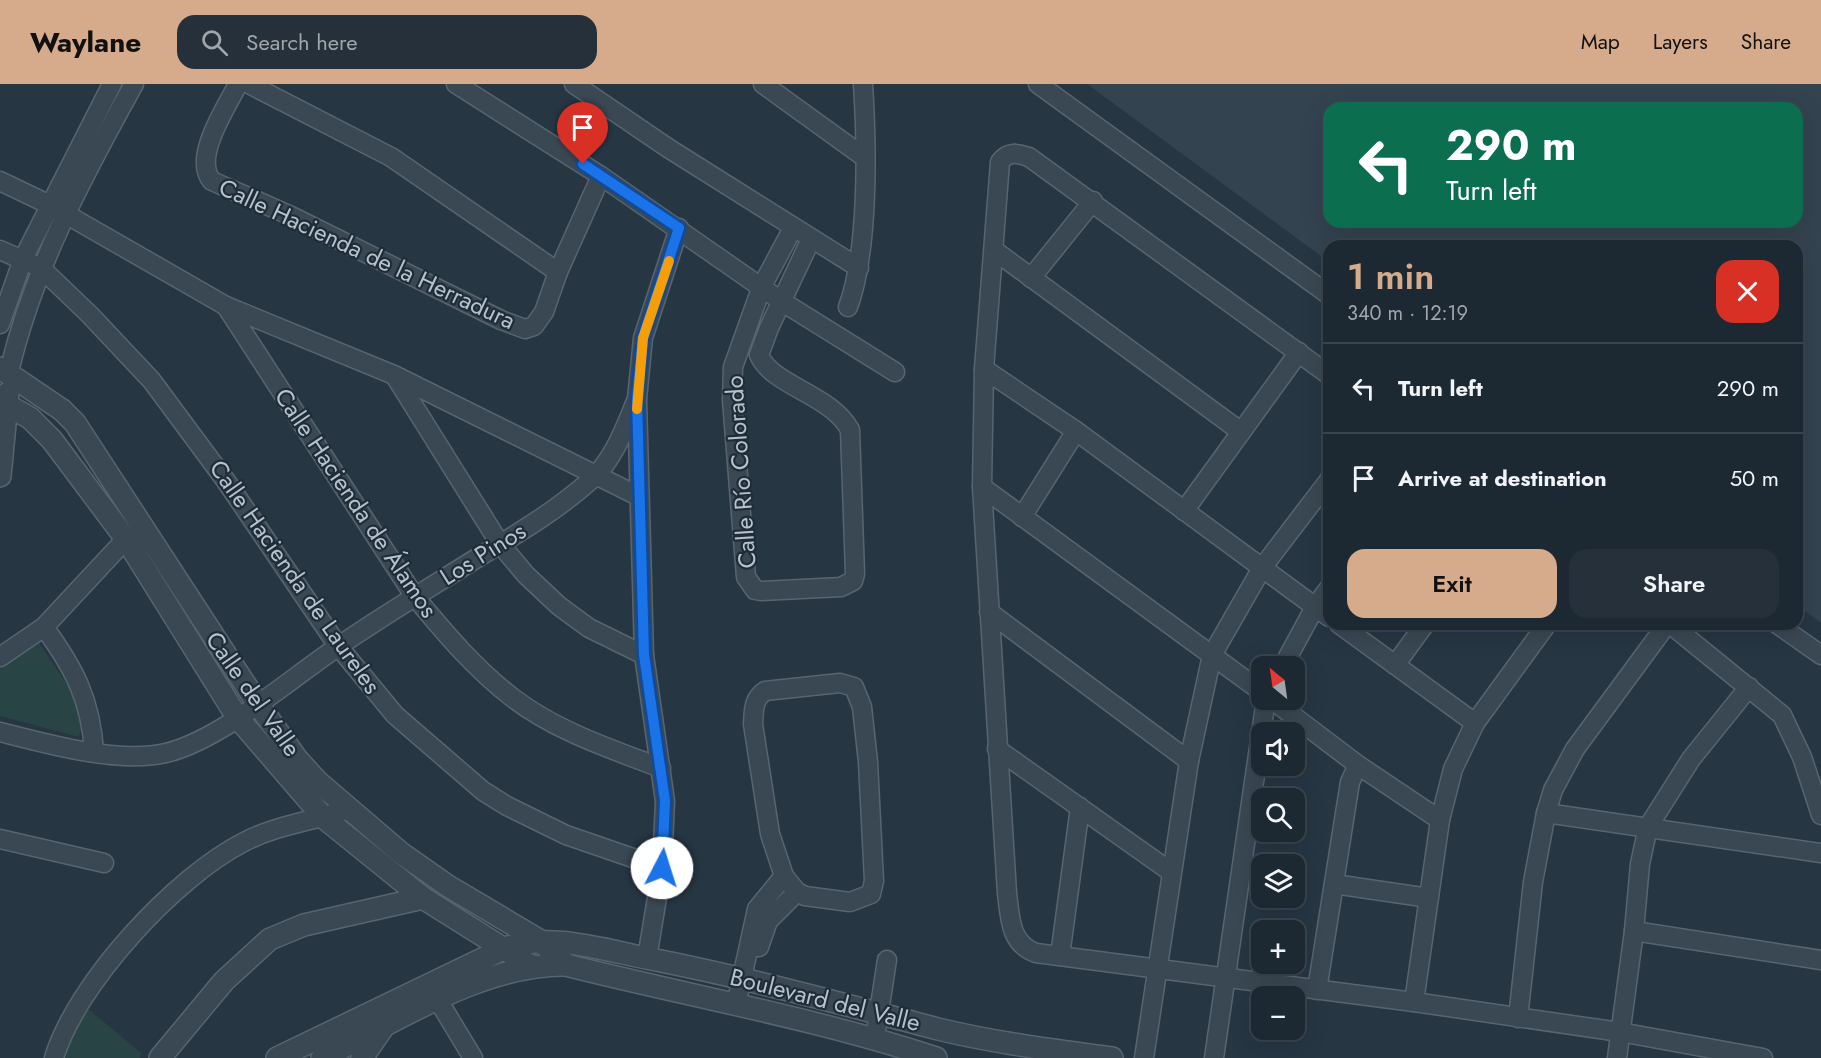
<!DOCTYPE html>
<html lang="en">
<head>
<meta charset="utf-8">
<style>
	body { margin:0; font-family:Jost,sans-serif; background:#25303a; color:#f1f3f6; height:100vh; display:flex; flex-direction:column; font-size:22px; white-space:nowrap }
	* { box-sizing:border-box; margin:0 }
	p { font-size:20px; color:#a0a6ac }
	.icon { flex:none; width:33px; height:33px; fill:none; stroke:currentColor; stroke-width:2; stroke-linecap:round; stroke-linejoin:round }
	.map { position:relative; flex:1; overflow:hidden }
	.panel { position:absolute; left:1323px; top:156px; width:480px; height:390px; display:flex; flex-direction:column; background:#1c2832; border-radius:18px; box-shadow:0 6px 24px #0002,0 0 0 2px #3a444d }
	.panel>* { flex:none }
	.guide { position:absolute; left:1323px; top:18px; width:480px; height:126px; border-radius:18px; box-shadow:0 6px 24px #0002,0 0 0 2px #3a444d; background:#0b6e4f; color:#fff; overflow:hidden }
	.needle { width:39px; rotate:331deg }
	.controls { position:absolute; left:1251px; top:572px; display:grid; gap:12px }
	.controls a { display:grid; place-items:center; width:54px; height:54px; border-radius:12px; background:#1c2832; box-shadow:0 6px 24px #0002,0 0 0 2px #3a444d; font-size:30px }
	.pin { position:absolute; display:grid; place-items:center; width:51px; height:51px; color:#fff; margin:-62px -26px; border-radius:50% 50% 50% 0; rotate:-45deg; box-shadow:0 0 6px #0007 }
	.pin .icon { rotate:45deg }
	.me { position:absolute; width:66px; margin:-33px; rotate:5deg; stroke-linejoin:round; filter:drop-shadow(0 0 4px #0008) }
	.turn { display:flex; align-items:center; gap:21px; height:126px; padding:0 24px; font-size:27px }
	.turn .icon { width:78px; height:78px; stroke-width:2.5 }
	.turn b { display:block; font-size:42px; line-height:51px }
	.round { display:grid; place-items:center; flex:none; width:63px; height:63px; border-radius:18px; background:#25303a }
	.overview { display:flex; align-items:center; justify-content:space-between; height:102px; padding:0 24px }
	h1 { font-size:36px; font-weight:600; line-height:45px; color:#d6ab8b }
	.action { display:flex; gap:12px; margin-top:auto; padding:12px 24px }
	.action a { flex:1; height:69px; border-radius:18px; background:#d6ab8b; color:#111; font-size:24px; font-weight:600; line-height:69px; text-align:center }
	.action a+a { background:#25303a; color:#f1f3f6 }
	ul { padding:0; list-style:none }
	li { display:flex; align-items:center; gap:18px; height:90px; padding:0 24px; border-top:2px solid #3a444d }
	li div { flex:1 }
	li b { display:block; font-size:22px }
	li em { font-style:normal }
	header { display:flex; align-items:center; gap:36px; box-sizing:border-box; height:84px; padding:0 30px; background:#d6ab8b; color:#111 }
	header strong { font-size:28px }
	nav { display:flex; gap:33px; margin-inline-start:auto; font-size:21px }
	.search { width:420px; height:54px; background:#25303a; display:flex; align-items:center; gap:15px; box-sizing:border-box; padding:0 21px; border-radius:18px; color:#a0a6ac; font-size:22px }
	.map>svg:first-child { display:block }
	.airport { fill:#344350; fill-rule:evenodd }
	.green { fill:#284444 }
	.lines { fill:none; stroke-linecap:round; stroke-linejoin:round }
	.minor-casing { stroke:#586570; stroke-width:21 }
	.tertiary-casing { stroke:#586570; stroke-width:24 }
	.minor { stroke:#3a4853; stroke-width:18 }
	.tertiary { stroke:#3a4853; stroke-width:21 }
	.route-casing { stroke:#114b97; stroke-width:15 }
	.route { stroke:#1a73e8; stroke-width:10 }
	.slow { stroke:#f59e0b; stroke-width:10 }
	.labels { text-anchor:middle; stroke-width:4.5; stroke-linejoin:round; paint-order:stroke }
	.street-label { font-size:24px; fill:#b7c2cd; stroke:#1f2d38 }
</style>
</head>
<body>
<header>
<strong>Waylane</strong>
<div class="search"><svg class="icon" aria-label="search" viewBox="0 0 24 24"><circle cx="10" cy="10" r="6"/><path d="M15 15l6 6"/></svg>Search here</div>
<nav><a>Map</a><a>Layers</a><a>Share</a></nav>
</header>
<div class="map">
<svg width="1821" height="974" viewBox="0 0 1821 974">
	<rect width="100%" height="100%" fill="#263643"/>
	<path class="airport" d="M1087,0h734v539l-24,-18v-359h-468v16zM1329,24h468v114h-468z"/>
	<g class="green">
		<polygon points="37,556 85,627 79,653 0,632 0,582"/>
		<polygon points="86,923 141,969 140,974 66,974 73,936"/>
	</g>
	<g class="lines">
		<g class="minor-casing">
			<g id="minor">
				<path d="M238,0c-12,24 -46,74 -26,97l77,34 212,105 24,9 9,-3 10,-14 14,-40 43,-96"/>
				<polyline points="249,0 391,73 558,188"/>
				<polyline points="456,0 601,92 781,217 895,288"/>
				<polyline points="574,0 668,64 859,184"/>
				<polyline points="763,0 864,73"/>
				<polyline points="1038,0 1329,211"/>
				<polyline points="0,97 50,121 226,222 394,291 638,412"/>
				<path d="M793,144l-31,58 -29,81 -1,33 14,177 9,13 6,1 80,-4 12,-6 2,-7 -5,-144c-19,-36 -78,-44 -91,-75l10,-27 42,-89"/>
				<polyline points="0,166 41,184 90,231 152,297 226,397 338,562 395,631 483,707 507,722 566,751 662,784"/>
				<polyline points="995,167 1240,347"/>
				<polyline points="1031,194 1093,117"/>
				<path d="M226,222l189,291c30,36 60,72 98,101 43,33 98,51 148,70"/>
				<path d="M848,223c21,-57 19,-161 15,-223"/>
				<polyline points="0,240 23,175 112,0"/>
				<polyline points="984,285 1076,347 1329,533"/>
				<path d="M9,288c24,-103 74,-196 125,-288"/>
				<path d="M1329,291l-300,-218c-12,-4 -21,-6 -29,5l-16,207 -2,118 25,406c3,25 3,51 29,60l378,49 206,30 143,26"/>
				<polyline points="395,292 500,460 526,491 559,522 589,544 644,571"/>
				<polyline points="982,403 1262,608"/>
				<polyline points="1184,427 1299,268"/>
				<polyline points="1022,433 1076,347"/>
				<polyline points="989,528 1189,677"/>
				<polyline points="1339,540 1475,639"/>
				<polyline points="1670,540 1782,631 1802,673 1821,731"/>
				<polyline points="1777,540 1821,571"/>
				<path d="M44,543c30,41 47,73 50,125"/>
				<polyline points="0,573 44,543 126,455"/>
				<polyline points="1395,581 1425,540"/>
				<polyline points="1283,582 1315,523 1329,504"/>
				<path d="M840,599l14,4 8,20 6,55 6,119 -3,13 -21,8 -45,-6 -8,-4 -13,-16 -14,-42 -17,-110c1,-14 0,-25 12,-33z"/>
				<polyline points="1271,615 1358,681 1440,736"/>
				<path d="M0,648c47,12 118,32 166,21 55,-13 125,-75 173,-107 45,-31 92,-59 138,-88 40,-24 81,-48 116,-80 22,-21 32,-51 44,-79"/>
				<polyline points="997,665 1171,788"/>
				<polyline points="1546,729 1821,769"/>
				<polyline points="0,755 104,779"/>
				<polyline points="1334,800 1429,814"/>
				<polyline points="1634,847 1821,876"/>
				<polyline points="759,863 768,837 797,808"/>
				<polyline points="1060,872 1080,723"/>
				<polyline points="647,874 662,784 665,717 644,571 637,315 643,254 679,144"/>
				<polyline points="1317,906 1350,698 1358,681"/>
				<polyline points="438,916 473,974"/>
				<polyline points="1414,918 1440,736 1453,685 1475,639 1547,540"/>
				<polyline points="736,921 757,825 784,792"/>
				<polyline points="1518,934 1533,798 1546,729 1553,706 1575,665 1667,540"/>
				<polyline points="875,954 887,876"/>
				<path d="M54,974c22,-74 121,-181 190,-216 32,-17 70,-21 105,-33"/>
				<polyline points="1144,974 1189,677 1212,571 1262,484 1329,396"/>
				<polyline points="1214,974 1266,615"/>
				<polyline points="1617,974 1634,847 1640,780 1648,743 1691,675 1749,603"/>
			</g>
		</g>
		<g class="tertiary-casing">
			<g id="tertiary">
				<polyline points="0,284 62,326 75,339 258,620 297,675 317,697 401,769 448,802 539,856 566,881"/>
				<polyline points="0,317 30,334 52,356 126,455 237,633 324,734 423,814 533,883"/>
				<polyline points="0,392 8,309"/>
				<polyline points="160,974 224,897 270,855 304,841 423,814"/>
				<path d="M277,974l228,-110c46,-16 99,2 146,11 97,19 191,45 287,70 57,14 116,21 174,29"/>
				<path d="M322,974c74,-36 159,-94 244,-93 123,31 249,53 370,93"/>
				<polyline points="362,974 382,945"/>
			</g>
		</g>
		<use href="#minor" class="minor"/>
		<use href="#tertiary" class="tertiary"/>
	</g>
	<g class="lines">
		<g class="route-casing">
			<polyline id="route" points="583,80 679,144 643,254 637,315 644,571 665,717 662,784"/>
		</g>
		<use href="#route" class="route"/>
		<polyline class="slow" points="637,325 643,254 669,177"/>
	</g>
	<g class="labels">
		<g class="street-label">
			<text transform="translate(367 170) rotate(25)" y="8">Calle Hacienda de la Herradura</text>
			<text transform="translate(741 388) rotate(-94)" y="8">Calle Río Colorado</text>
			<text transform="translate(356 419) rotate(56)" y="8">Calle Hacienda de Álamos</text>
			<text transform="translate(483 470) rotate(-32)" y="8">Los Pinos</text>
			<text transform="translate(295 493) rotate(55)" y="8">Calle Hacienda de Laureles</text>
			<text transform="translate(253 610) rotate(55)" y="8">Calle del Valle</text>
			<text transform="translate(825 916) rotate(14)" y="8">Boulevard del Valle</text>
		</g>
	</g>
</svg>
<div class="controls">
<a><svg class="needle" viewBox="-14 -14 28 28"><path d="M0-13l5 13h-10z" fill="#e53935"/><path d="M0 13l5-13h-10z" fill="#a0a6ac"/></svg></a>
<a><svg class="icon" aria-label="sound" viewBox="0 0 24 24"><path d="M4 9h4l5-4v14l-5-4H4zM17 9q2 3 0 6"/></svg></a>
<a><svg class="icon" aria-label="search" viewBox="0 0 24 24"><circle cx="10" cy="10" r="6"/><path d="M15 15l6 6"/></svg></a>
<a><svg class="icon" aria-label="layers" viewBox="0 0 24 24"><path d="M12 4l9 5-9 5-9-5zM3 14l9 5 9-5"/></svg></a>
<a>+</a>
<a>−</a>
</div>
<div class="pin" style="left:583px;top:80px;background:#d93025"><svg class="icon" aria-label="arrive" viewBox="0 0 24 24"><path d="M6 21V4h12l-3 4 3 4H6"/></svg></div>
<svg class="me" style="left:662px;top:784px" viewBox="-20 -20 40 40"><circle r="19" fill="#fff"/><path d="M0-13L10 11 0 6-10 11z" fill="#1a73e8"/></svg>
<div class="guide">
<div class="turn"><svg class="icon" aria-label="left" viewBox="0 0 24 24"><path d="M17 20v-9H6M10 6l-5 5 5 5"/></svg><div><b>290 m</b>Turn left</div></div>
</div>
<section class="panel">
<div class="overview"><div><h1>1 min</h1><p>340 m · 12:19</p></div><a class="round" style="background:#d93025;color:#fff"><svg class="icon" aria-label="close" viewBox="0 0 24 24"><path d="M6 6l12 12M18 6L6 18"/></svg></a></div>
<ul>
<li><svg class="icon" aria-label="left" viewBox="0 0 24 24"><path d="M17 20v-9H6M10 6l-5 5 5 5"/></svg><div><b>Turn left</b></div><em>290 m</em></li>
<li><svg class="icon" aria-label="arrive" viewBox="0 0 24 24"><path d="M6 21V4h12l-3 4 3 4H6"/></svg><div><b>Arrive at destination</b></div><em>50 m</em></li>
</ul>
<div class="action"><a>Exit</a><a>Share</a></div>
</section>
</div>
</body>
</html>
